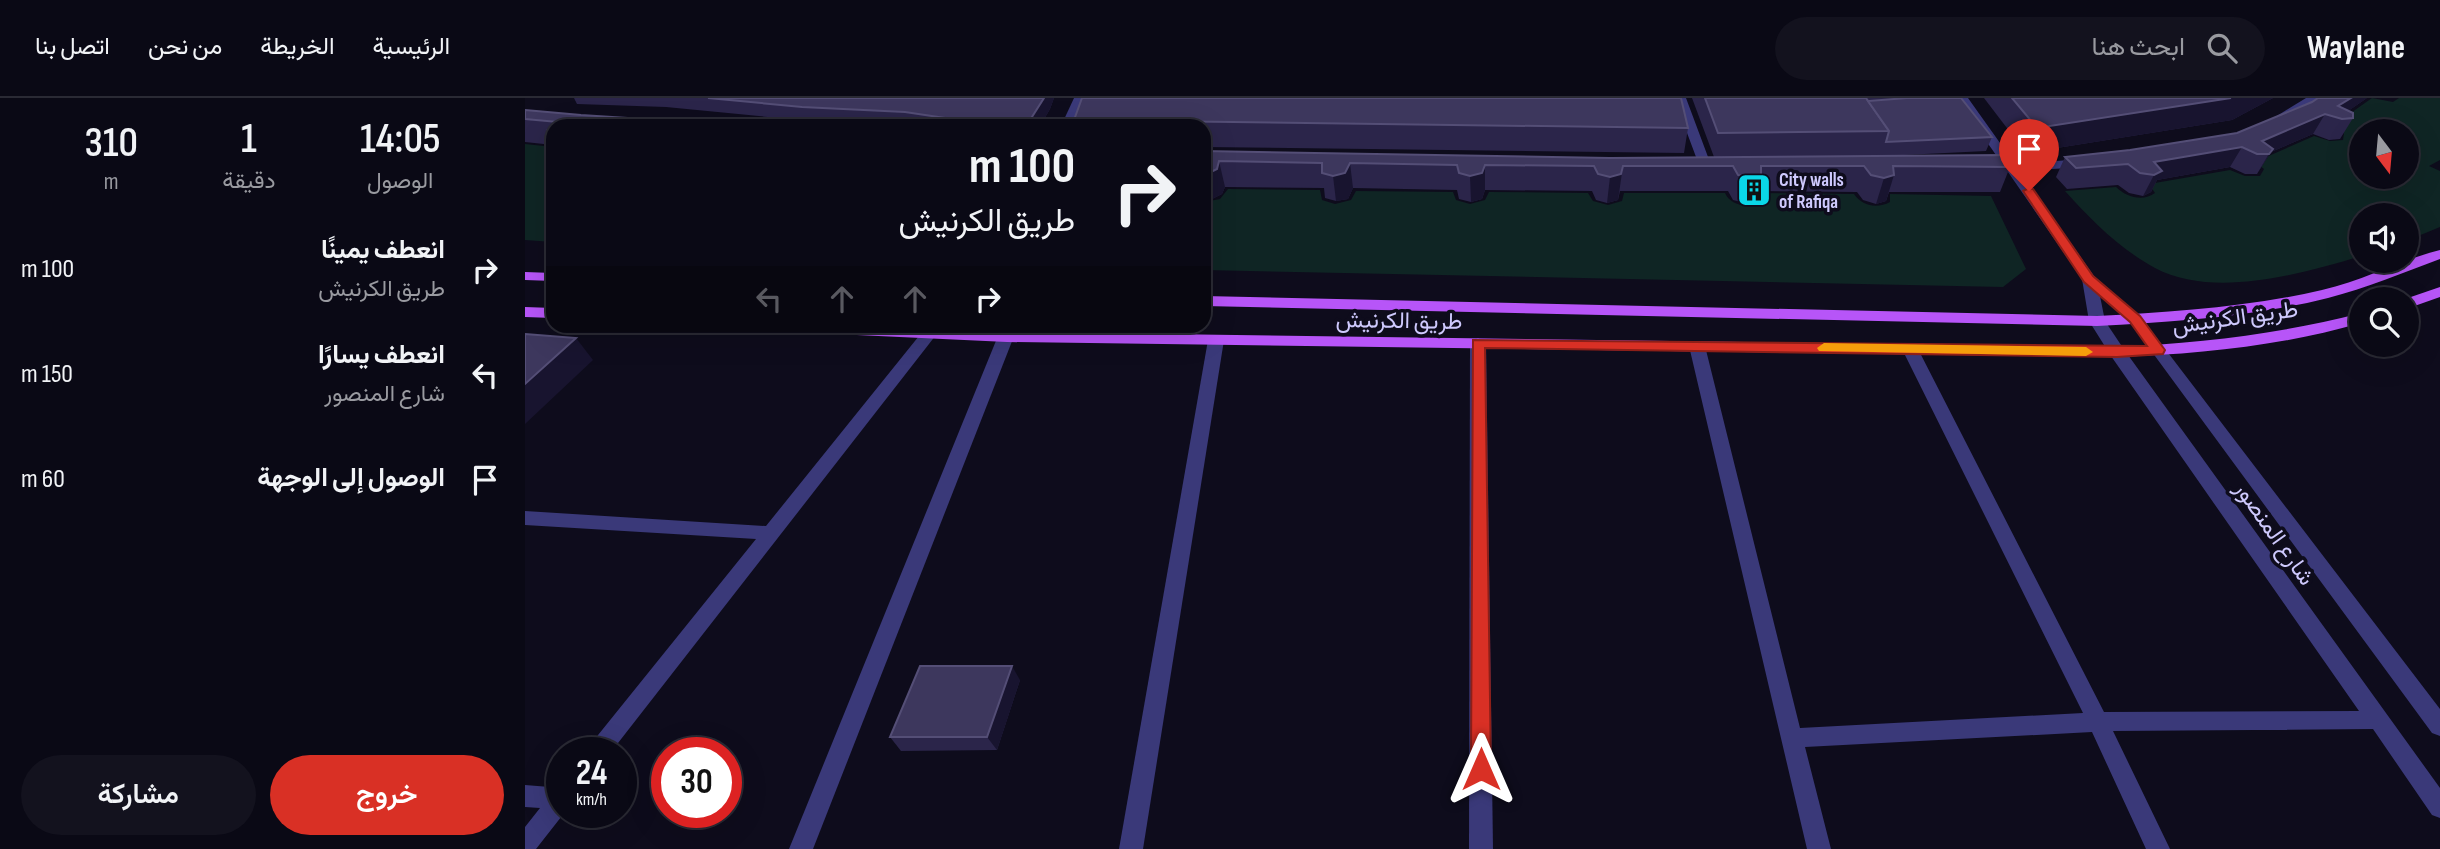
<!DOCTYPE html>
<html lang="ar">
<head>
<meta charset="utf-8">
<style>
	body { margin:0; font-family:"Sofia Sans Condensed",Vazirmatn,sans-serif; background:#13121e; color:#f1f3f6; direction:rtl; height:100vh; display:flex; flex-direction:column; font-size:26px; white-space:nowrap }
	* { box-sizing:border-box; margin:0 }
	p { font-size:23px; color:#999aa0 }
	.icon { flex:none; width:38px; height:38px; fill:none; stroke:currentColor; stroke-width:2; stroke-linecap:round; stroke-linejoin:round }
	.map { position:relative; flex:1; overflow:hidden; direction:ltr }
	.details { display:flex; flex-direction:column; background:#0a0915; width:525px }
	.details>* { flex:none }
	.banner { position:absolute; left:21px; top:21px; width:665px; height:214px; border-radius:21px; box-shadow:0 7px 28px #0002,0 0 0 2px #2a2a34; direction:rtl; background:#0a0915; color:#f1f3f6; overflow:hidden }
	.needle { width:46px; rotate:164deg }
	.controls { position:absolute; left:1824px; top:21px; display:grid; gap:14px }
	.controls a { display:grid; place-items:center; width:70px; height:70px; border-radius:50%; background:#0a0915; box-shadow:0 7px 28px #0002,0 0 0 2px #2a2a34; font-size:35px }
	.speed { position:absolute; left:21px; top:639px; display:flex; gap:14px; font-size:35px; font-weight:700; text-align:center }
	.speed>* { display:grid; place-content:center; width:91px; height:91px; border-radius:50%; background:#0a0915; box-shadow:0 7px 28px #0002,0 0 0 2px #2a2a34; line-height:1 }
	.speed small { font-size:18px; font-weight:400 }
	.speed .limit { border:10px solid #d22; background:#fff; color:#111 }
	.pin { position:absolute; display:grid; place-items:center; width:60px; height:60px; color:#fff; margin:-72px -30px; border-radius:50% 50% 50% 0; rotate:-45deg; box-shadow:0 0 7px #0007 }
	.pin .icon { rotate:45deg }
	.me { position:absolute; width:77px; margin:-38px; rotate:0deg; stroke-linejoin:round; filter:drop-shadow(0 0 5px #0008) }
	.turn { display:flex; align-items:center; gap:24px; height:147px; padding:0 21px; font-size:32px }
	.turn .icon { width:91px; height:91px; stroke-width:2.5 }
	.turn b { display:block; font-size:49px; line-height:60px }
	.lanes { display:flex; align-items:center; height:66px; padding:0 21px; background:#0003; justify-content:center; gap:35px; direction:ltr }
	.lanes .off { opacity:.35 }
	.eta { display:flex; justify-content:space-evenly; align-items:center; height:119px; text-align:center }
	.eta b { font-size:42px; font-weight:600; line-height:49px }
	.primary-button { display:flex; gap:14px; margin-top:auto; padding:14px 21px }
	.primary-button a { flex:1; height:80px; border-radius:42px; background:#d93025; color:#fff; font-size:28px; font-weight:600; line-height:80px; text-align:center }
	.primary-button a+a { background:#13121e; color:#f1f3f6 }
	ul { padding:0; list-style:none }
	li { display:flex; align-items:center; gap:21px; height:105px; padding:0 21px }
	li div { flex:1 }
	li b { display:block; font-size:26px }
	li em { font-style:normal }
	header { display:flex; align-items:center; gap:42px; box-sizing:border-box; height:98px; padding:0 35px; background:#0a0915; border-bottom:2px solid #2a2a34 }
	header strong { font-size:33px }
	nav { display:flex; gap:38px; margin-inline-start:auto; font-size:24px }
	.search { width:490px; height:63px; background:#13121e; display:flex; align-items:center; gap:18px; box-sizing:border-box; padding:0 24px; border-radius:38px; color:#999aa0; font-size:26px }
	main { display:flex; flex:1; min-height:0 }
	.map>svg:first-child { display:block }
	.green { fill:#0f2524; fill-rule:evenodd }
	.lines { fill:none; stroke-linecap:round; stroke-linejoin:round }
	.minor { fill:#3a3979; fill-rule:evenodd }
	.major { fill:#b755f8; fill-rule:evenodd }
	.wall { fill:#2b254a }
	.shaded-wall { fill:#18142f }
	.building { fill:#3d375d; stroke:#544e76; stroke-width:2 }
	.route { fill:#d93025; stroke:#8d1f18; stroke-width:2 }
	.slow { fill:#f59e0b }
	.labels { text-anchor:middle; stroke-width:7; stroke-linejoin:round; paint-order:stroke }
	.far-poi-label { font-size:19px; font-weight:bold; fill:#cec9fd; stroke:#0e0c1c; text-anchor:start }
	.street-label { font-size:23px; fill:#cec9fd; stroke:#0e0c1c }
</style>
</head>
<body>
<header>
<strong>Waylane</strong>
<div class="search"><svg class="icon" aria-label="search" viewBox="0 0 24 24"><circle cx="10" cy="10" r="6"/><path d="M15 15l6 6"/></svg>ابحث هنا</div>
<nav><a>الرئيسية</a><a>الخريطة</a><a>من نحن</a><a>اتصل بنا</a></nav>
</header>
<main>
<div class="map">
<svg width="1915" height="751" viewBox="0 0 1915 751">
	<rect width="100%" height="100%" fill="#0e0c1c"/>
	<g class="green">
		<path d="M1847,0l21,4 6,-4h41v62l-11,6 11,5v56l-34,14v-26h-45v41c-59,18 -148,43 -206,12 -35,-19 -64,-48 -90,-77l51,-4c10,10 27,15 39,6l-6,-9 81,-14 15,6h15l4,-7 -9,-7 59,-26 16,5 13,-1 1,-7 -13,-6zM1836,33h45v46h-45z"/>
		<polygon points="0,46 28,49 28,144 0,142"/>
		<path d="M703,91l92,1 2,10 13,4 16,-4 5,-9 97,1 3,8 14,4 15,-4 4,-8 99,1 5,8 15,4 14,-4 2,-8h101c6,13 22,15 34,9l1,-9 94,1c8,12 23,15 36,8v-8l101,2 35,73 -23,18 -799,-17v-68l16,-3z"/>
	</g>
	<g class="lines">
		<g class="minor">
			<polygon points="549,0 561,0 548,28 536,28"/>
			<polygon points="1149,0 1161,0 1189,75 1188,78 1178,78 1177,75"/>
			<polygon points="1431,0 1443,0 1490,66 1559,61 1565,65 1559,69 1495,73 1569,178 1615,218 1915,611 1915,638 1907,635 1605,224 1575,198 1580,223 1598,250 1915,690 1915,720 1907,717 1848,631 1588,633 1645,751 1621,751 1567,634 1280,649 1306,751 1282,751 1164,248 1172,243 1180,248 1275,630 1558,615 1377,251 1385,246 1393,251 1579,614 1834,613 1586,258 1564,223 1557,181 1483,74 1461,76 1455,72 1461,68 1478,67"/>
			<polygon points="1781,0 1795,0 1757,24 1747,21"/>
			<polygon points="402,228 418,228 86,654 62,654 65,647 231,441 0,427 0,413 241,428"/>
			<polygon points="477,228 493,228 288,751 264,751"/>
			<polygon points="691,237 699,242 618,751 594,751 683,242"/>
			<polygon points="953,240 961,245 968,751 944,751 945,245"/>
			<polygon points="0,687 37,690 37,714 40,714 11,751 0,751 0,729 15,710 0,709"/>
		</g>
		<g class="major">
			<path d="M1915,152v9c-37,14 -74,29 -112,39 -75,19 -155,24 -231,28l-893,-20v-10l893,20c75,-4 152,-9 225,-26 41,-9 78,-30 118,-40z"/>
			<polygon points="0,174 28,175 28,183 0,182"/>
			<polygon points="1915,189 1915,199 1881,211 1880,201"/>
			<polygon points="0,209 28,210 28,220 0,219"/>
			<path d="M1836,215v10c-80,23 -161,31 -244,34l-1110,-15 -236,-11 -8,-5h102l142,6 1110,15c83,-4 163,-13 244,-34z"/>
		</g>
	</g>
	<g class="wall">
		<polygon points="49,0 529,0 525,11 515,28 387,28 284,23 141,9 52,6"/>
		<polygon points="1167,0 1436,0 1467,39 1461,53 1359,58 1485,69 1475,94 1364,94 1361,103 1351,106 1338,102 1332,94 1233,93 1231,102 1220,105 1208,102 1203,93 1095,93 1093,102 1082,105 1071,102 1067,93 960,92 957,101 946,104 934,101 932,92 828,90 823,101 811,103 800,100 799,90 700,89 697,96 687,101 679,100 679,53 1085,60 1189,59"/>
		<polygon points="1459,0 1748,0 1707,22 1501,55"/>
		<polygon points="1842,0 1823,13 1828,20 1815,41 1804,42 1788,36 1746,54 1732,76 1720,76 1705,69 1632,82 1626,94 1618,98 1604,95 1593,87 1542,91 1531,79 1540,59 1605,52 1712,35"/>
		<polygon points="0,12 56,17 228,28 28,28 28,47 0,44"/>
		<polygon points="549,22 1163,30 1159,55 679,49 679,28 551,28"/>
		<polygon points="495,582 472,652 376,653 365,639"/>
	</g>
	<g class="shaded-wall">
		<polygon points="519,0 529,0 525,11 515,28 467,28 467,27"/>
		<polygon points="1706,0 1748,0 1707,22 1501,55 1512,30"/>
		<polygon points="1826,0 1842,0 1813,20 1813,8"/>
		<polygon points="1800,16 1788,36 1746,54 1732,76 1745,54 1737,43"/>
		<polygon points="1717,49 1705,69 1632,82 1626,94 1618,98 1629,77 1629,64"/>
		<polygon points="694,63 700,89 697,96 687,101 682,76"/>
		<polygon points="825,65 828,90 823,101 811,103 808,78"/>
		<polygon points="960,67 960,92 957,101 946,104 945,78"/>
		<polygon points="1098,68 1093,102 1082,105 1085,79"/>
		<polygon points="1236,77 1231,102 1220,105 1225,80"/>
		<polygon points="1369,77 1361,103 1351,106 1359,80"/>
		<polygon points="51,240 68,262 0,326 0,286"/>
		<polygon points="487,568 495,582 472,652 462,639"/>
	</g>
	<g class="building">
		<polygon points="183,0 519,0 505,22 467,27 380,14 277,9"/>
		<polygon points="557,0 1156,0 1163,30 549,22"/>
		<polygon points="1180,0 1341,0 1364,33 1193,35"/>
		<polygon points="1382,0 1436,0 1467,39 1361,44 1364,33 1343,3"/>
		<polygon points="1487,0 1706,0 1512,30"/>
		<polygon points="1793,0 1826,0 1813,8 1828,15 1828,20 1817,21 1800,16 1737,43 1748,51 1744,56 1732,56 1717,49 1629,64 1637,73 1629,77 1615,75 1603,66 1551,70 1540,59 1605,52 1712,35 1787,4"/>
		<polygon points="0,12 56,17 228,28 95,28 58,25 54,28 28,28 28,35 23,32 33,24 0,21"/>
		<polygon points="679,53 1085,60 1479,57 1485,69 1368,68 1369,77 1359,80 1346,77 1339,68 1236,68 1236,77 1225,80 1213,77 1208,68 1098,68 1096,76 1085,79 1073,76 1069,68 960,67 957,75 945,78 934,75 932,67 825,65 820,75 808,78 797,75 797,65 694,63 692,71 682,76 679,75"/>
		<polygon points="0,236 51,240 0,286"/>
		<polygon points="395,568 487,568 462,639 365,639"/>
	</g>
	<polygon class="route" points="1504,90 1508,91 1568,178 1615,218 1640,252 1638,256 1592,259 960,250 966,671 963,678 956,680 949,678 946,671 948,242 1622,248 1605,224 1559,184 1498,93"/>
	<polygon class="slow" points="1299,245 1561,249 1568,254 1561,258 1294,253 1292,250"/>
	<defs>
		<g id="building-square" transform="scale(1.75)"><rect x="-9" y="-9" width="18" height="18" rx="4" fill="#0ad7e8" stroke="#0e0c1c"/><path d="M-4-6H4V6H1V3H-1V6H-4ZM-2.5-4.3h1.7v1.8h-1.7ZM.8-4.3h1.7v1.8H.8ZM-2.5-1h1.7V.8h-1.7ZM.8-1h1.7V.8H.8Z" fill="#111"/></g>
	</defs>
	<g fill-rule="evenodd">
		<use href="#building-square" x="1229" y="92"/>
	</g>
	<g class="labels">
		<g class="far-poi-label">
			<text x="1254" y="88">City walls<tspan x="1254" dy="22">of Rafiqa</tspan></text>
		</g>
		<g class="street-label">
			<text transform="translate(1710 219) rotate(-8)" y="8">طريق الكرنيش</text>
			<text transform="translate(874 222) rotate(1)" y="8">طريق الكرنيش</text>
			<text transform="translate(1750 435) rotate(55)" y="8">شارع المنصور</text>
		</g>
	</g>
</svg>
<div class="controls">
<a><svg class="needle" viewBox="-14 -14 28 28"><path d="M0-13l5 13h-10z" fill="#e53935"/><path d="M0 13l5-13h-10z" fill="#999aa0"/></svg></a>
<a><svg class="icon" aria-label="sound" viewBox="0 0 24 24"><path d="M4 9h4l5-4v14l-5-4H4zM17 9q2 3 0 6"/></svg></a>
<a><svg class="icon" aria-label="search" viewBox="0 0 24 24"><circle cx="10" cy="10" r="6"/><path d="M15 15l6 6"/></svg></a>
</div>
<div class="speed"><div>24<small>km/h</small></div><div class="limit">30</div></div>
<div class="pin" style="left:1504px;top:93px;background:#d93025"><svg class="icon" aria-label="arrive" viewBox="0 0 24 24"><path d="M6 21V4h12l-3 4 3 4H6"/></svg></div>
<svg class="me" style="left:956px;top:671px" viewBox="-20 -20 40 40"><path d="M0-17L14 15 0 8-14 15z" fill="#d93025" stroke="#fff" stroke-width="4"/></svg>
<div class="banner">
<div class="turn"><svg class="icon" aria-label="right" viewBox="0 0 24 24"><path d="M7 20v-9h11M14 6l5 5-5 5"/></svg><div><b>100 m</b>طريق الكرنيش</div></div>
<div class="lanes"><svg class="icon off" aria-label="left" viewBox="0 0 24 24"><path d="M17 20v-9H6M10 6l-5 5 5 5"/></svg><svg class="icon off" aria-label="ahead" viewBox="0 0 24 24"><path d="M12 20V5M6 11l6-6 6 6"/></svg><svg class="icon off" aria-label="ahead" viewBox="0 0 24 24"><path d="M12 20V5M6 11l6-6 6 6"/></svg><svg class="icon" aria-label="right" viewBox="0 0 24 24"><path d="M7 20v-9h11M14 6l5 5-5 5"/></svg></div>
</div>
</div>
<section class="details">
<div class="eta">
<div><b>14:05</b><p>الوصول</p></div>
<div><b>1</b><p>دقيقة</p></div>
<div><b>310</b><p>m</p></div>
</div>
<ul>
<li><svg class="icon" aria-label="right" viewBox="0 0 24 24"><path d="M7 20v-9h11M14 6l5 5-5 5"/></svg><div><b>انعطف يمينًا</b><p>طريق الكرنيش</p></div><em>100 m</em></li>
<li><svg class="icon" aria-label="left" viewBox="0 0 24 24"><path d="M17 20v-9H6M10 6l-5 5 5 5"/></svg><div><b>انعطف يسارًا</b><p>شارع المنصور</p></div><em>150 m</em></li>
<li><svg class="icon" aria-label="arrive" viewBox="0 0 24 24"><path d="M6 21V4h12l-3 4 3 4H6"/></svg><div><b>الوصول إلى الوجهة</b></div><em>60 m</em></li>
</ul>
<div class="primary-button"><a>خروج</a><a>مشاركة</a></div>
</section>
</main>
</body>
</html>
